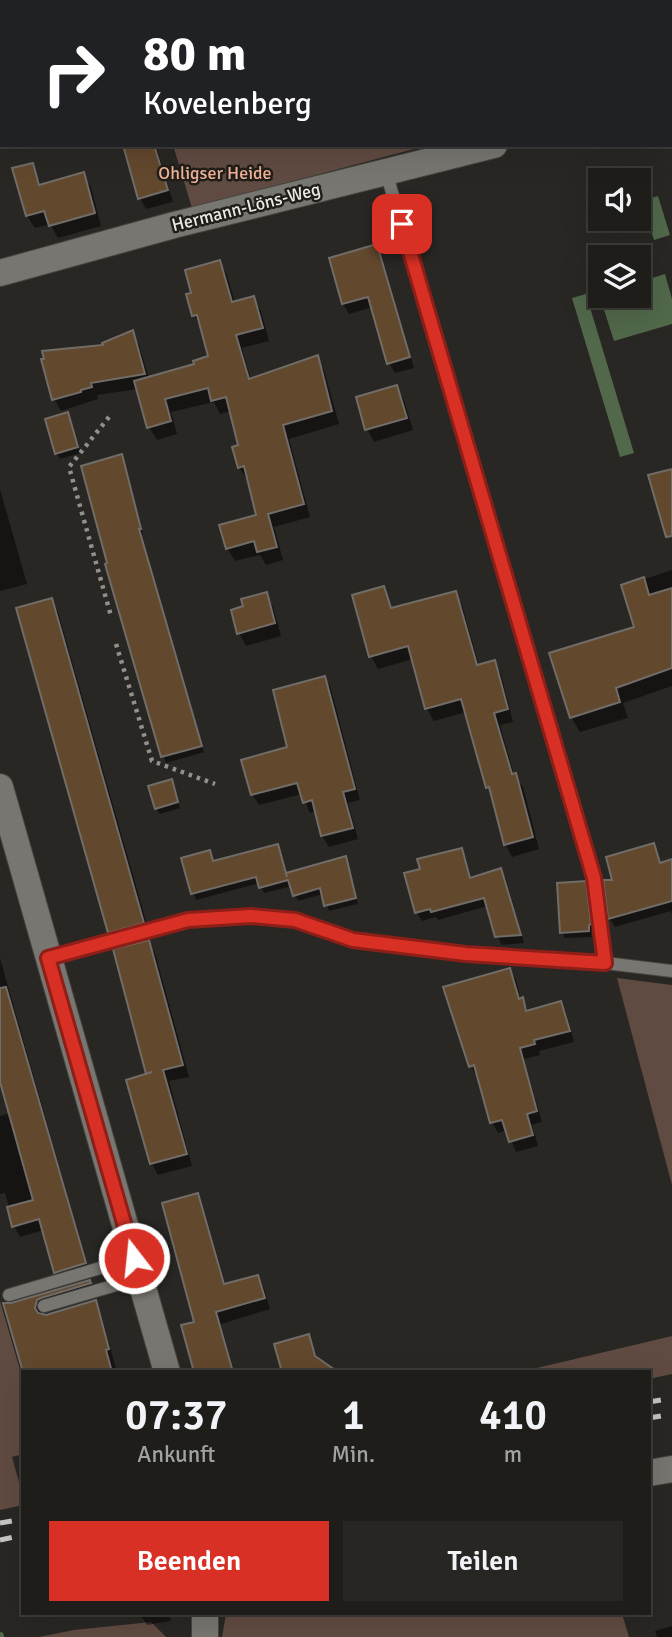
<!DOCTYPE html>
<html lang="de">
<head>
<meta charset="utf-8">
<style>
	body { margin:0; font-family:Signika,sans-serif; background:#272623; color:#f1f3f6; height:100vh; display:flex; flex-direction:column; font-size:26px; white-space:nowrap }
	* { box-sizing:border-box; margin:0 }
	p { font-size:23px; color:#a1a2a2 }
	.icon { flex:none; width:38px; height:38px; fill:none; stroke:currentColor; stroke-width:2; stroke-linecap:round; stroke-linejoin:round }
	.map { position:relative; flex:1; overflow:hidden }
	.details { position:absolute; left:21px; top:1370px; width:630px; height:245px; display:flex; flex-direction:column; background:#1f1d1a; border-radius:0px; box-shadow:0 7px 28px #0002,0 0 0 2px #3c3b39 }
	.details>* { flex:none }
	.top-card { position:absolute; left:0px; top:0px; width:672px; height:147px; box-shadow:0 7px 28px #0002,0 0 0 2px #3c3b39; background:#202124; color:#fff; overflow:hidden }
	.controls { position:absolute; left:588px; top:168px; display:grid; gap:14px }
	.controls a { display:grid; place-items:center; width:63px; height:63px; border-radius:0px; background:#1f1d1a; box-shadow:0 7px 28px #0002,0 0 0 2px #3c3b39; font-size:35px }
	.pin { position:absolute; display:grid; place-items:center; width:60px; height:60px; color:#fff; margin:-30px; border-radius:14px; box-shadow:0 4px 10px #0006 }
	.me { position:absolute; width:77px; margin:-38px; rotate:344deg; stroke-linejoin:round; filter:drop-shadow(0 0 5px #0008) }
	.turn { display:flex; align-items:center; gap:24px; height:147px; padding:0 28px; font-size:32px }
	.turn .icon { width:91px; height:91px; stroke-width:2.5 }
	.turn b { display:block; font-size:49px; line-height:60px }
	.eta { display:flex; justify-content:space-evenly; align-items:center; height:119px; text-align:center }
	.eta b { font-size:42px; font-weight:600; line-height:49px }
	.button { display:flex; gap:14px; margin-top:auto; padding:14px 28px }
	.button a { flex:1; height:80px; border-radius:0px; background:#d93025; color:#fff; font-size:28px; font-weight:600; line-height:80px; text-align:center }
	.button a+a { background:#272623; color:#f1f3f6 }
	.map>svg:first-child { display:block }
	.green { fill:#604b42 }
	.water { fill:#51684a }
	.shadow { fill:#0007 }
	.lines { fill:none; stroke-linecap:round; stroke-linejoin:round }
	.stream { stroke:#51684a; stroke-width:8 }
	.building { fill:#62482d; stroke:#706c68; stroke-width:2 }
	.service-casing { stroke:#464440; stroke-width:14 }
	.minor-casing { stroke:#464440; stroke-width:28 }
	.path { stroke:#92908d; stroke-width:4.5; stroke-dasharray:3.5 5; stroke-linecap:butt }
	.service { stroke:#787670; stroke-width:12 }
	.minor { stroke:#787670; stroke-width:26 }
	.rail { stroke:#c7c6c3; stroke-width:5; stroke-dasharray:12 12; stroke-linecap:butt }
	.route-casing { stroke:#8d1f18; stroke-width:18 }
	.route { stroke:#d93025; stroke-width:12 }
	.labels { text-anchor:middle; stroke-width:5; stroke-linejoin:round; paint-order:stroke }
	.park-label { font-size:18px; fill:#f1b197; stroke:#201e19 }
	.street-label { font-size:18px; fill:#eae9e6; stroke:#201e19 }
</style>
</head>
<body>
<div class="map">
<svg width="672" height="1637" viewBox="0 0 672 1637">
	<rect width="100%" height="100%" fill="#292723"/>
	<g class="green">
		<polygon points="118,0 672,0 672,76 670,77 670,2"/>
		<polygon points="173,145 429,145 192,208"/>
		<polygon points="617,978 672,985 672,1185"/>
		<polygon points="0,1301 23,1380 23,1454 12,1457 20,1486 23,1486 23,1505 0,1510"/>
		<polygon points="672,1336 672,1374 649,1379 649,1372 520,1372"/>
		<polygon points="226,1614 622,1614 629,1637 222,1637"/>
		<polygon points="151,1622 166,1637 39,1637 74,1630"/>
	</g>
	<g class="water">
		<polygon points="658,196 670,235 654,240 642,201"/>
		<polygon points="665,274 672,299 672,324 614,341 599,294 600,296 639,296 639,282"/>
		<polygon points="586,294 634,453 620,457 572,298"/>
	</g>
	<g class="shadow">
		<polygon points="125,145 156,145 173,202 146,209 140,198"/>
		<polygon points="32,165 42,186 83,174 91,187 101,226 58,238 50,224 35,228 27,216 14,169"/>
		<polygon points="376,246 382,256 414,368 395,373 389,363 373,307 349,314 343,304 331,259"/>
		<polygon points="220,262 227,275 235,303 253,298 261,311 269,341 242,348 251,380 317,357 324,370 339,424 289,439 310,517 274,527 283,560 266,565 260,555 235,561 227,548 259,516 249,479 247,480 239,467 240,446 231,411 220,414 214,402 171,412 177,434 157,440 149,427 138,389 97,395 98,399 61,411 54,399 105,346 132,332 139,345 149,378 196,365 210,358 201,328 194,315 193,294"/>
		<polygon points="397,387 404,400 413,430 374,442 367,429"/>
		<polygon points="68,414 80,453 60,459 56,453"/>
		<polygon points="122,456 143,535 141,535 204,752 166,763 120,613"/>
		<polygon points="0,489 27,584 0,591"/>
		<polygon points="672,570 672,686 623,703 628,718 580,732 571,717 636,628 623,586"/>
		<polygon points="383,588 393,609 455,593 462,605 479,666 494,662 501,674 513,722 500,725 514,775 523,787 539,849 512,857 505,844 494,797 488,788 466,712 434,721 427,709 413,659 378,669 371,656"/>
		<polygon points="266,594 273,607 281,636 246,646 239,633 245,607"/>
		<polygon points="51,600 58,612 150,935 117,944 110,932"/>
		<polygon points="325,678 331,689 360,800 348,803 358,839 329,847 322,836 316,811 310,813 302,794 259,805 252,794 289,748"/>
		<polygon points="171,781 180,808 160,814 156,808"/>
		<polygon points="654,845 661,864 672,868 672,915 671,911 615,927 610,919 605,882 615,882"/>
		<polygon points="277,846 287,875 345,858 358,904 329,911 323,894 298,901 292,886 264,893 260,883 196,900 183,859 209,852 214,863"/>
		<polygon points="461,850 466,858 471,879 501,871 506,879 524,943 502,945 497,936 488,906 438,920 436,917 422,921 417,913 407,874 422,871"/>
		<polygon points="585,883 588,889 593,930 591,931 592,937 565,938 562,932"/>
		<polygon points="148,942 155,953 189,1077 169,1081 192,1166 158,1175 152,1164 128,1081 149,1075"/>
		<polygon points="0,958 90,1274 62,1282 56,1272 44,1230 20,1237 14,1226 5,1193 0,1194 0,1116 11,1113 2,1083 0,1083"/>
		<polygon points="510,970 516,980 521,1000 529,1012 560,1003 566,1013 574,1042 539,1051 540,1055 524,1059 542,1122 532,1125 538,1146 516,1152 507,1130 498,1133 492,1122 479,1076 477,1077 472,1068 483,1064"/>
		<polygon points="197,1195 203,1206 226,1286 257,1277 264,1288 270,1309 221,1324 234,1372 196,1372"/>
		<polygon points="89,1282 95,1292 42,1311 41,1315 46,1316 95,1302 100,1312 117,1372 24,1372 6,1305"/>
		<polygon points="140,1614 169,1614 171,1621 147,1625"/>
		<polygon points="672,1626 672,1637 657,1637 655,1631"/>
	</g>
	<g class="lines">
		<polyline class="stream" points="0,1636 0,1637"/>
	</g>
	<g class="building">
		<polygon points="123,145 154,145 168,190 138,199"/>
		<polygon points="33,163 39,185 84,172 95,213 49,226 44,211 26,216 12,168"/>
		<polygon points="377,244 410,357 387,364 368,297 342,304 329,258"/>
		<polygon points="220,260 232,302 254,296 263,328 236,335 249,379 318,355 332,411 283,425 304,504 268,514 277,547 257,552 254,541 226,549 219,525 256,515 244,466 238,468 232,447 238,445 226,397 211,401 208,388 165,399 171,421 147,428 134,381 194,364 193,361 208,356 197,315 192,316 186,294 191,293 185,270"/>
		<polygon points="133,330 145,374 91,383 92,387 81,390 81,392 52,400 41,359 44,359 42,351 103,345 102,343"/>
		<polygon points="397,385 407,418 365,430 356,397"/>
		<polygon points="68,412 78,447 55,454 45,419"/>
		<polygon points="122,454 141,529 139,529 202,746 161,757 105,564 107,563 81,466"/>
		<polygon points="672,469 672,536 666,537 648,475"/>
		<polygon points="644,577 649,595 672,588 672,668 616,688 620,702 570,718 549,653 634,627 621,585"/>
		<polygon points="384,586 391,608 456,591 477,665 495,660 508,709 494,713 512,774 516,773 533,837 504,845 489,787 486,788 461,699 425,709 408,646 369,657 352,595"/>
		<polygon points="267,592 275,623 237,634 231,610 243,606 241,599"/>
		<polygon points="52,598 144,923 108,933 16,608"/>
		<polygon points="325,676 355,789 343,792 353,828 321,836 312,800 303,803 297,783 251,795 241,760 287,747 273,690"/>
		<polygon points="172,779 178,802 155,809 148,786"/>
		<polygon points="654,843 660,863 672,859 672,901 608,919 603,880 612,880 606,857"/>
		<polygon points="278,844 287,877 286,873 346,856 356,898 324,906 320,888 293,896 288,880 259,888 256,877 191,894 181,858 210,850 213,861"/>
		<polygon points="462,848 470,878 501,868 521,935 495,937 484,898 431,912 430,909 415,913 404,873 420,869 417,859"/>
		<polygon points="586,881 591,924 589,925 589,931 560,933 557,883"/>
		<polygon points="149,940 183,1065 163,1070 187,1154 150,1164 126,1080 152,1072 146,1074 113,949"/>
		<polygon points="510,968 519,999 523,997 526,1011 561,1001 570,1031 534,1040 535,1044 520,1048 537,1111 527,1114 533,1135 509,1142 502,1120 490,1123 474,1065 469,1067 443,987"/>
		<polygon points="6,987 86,1263 54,1273 39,1219 12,1227 7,1207 33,1200 0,1082 0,988"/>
		<polygon points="198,1193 224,1284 258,1275 265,1298 216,1312 233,1372 194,1372 181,1325 194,1322 162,1203"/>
		<polygon points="90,1280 91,1283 41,1298 37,1300 35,1308 38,1313 46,1315 96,1300 109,1349 106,1350 112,1372 23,1372 3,1303 11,1303"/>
		<polygon points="309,1334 315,1356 338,1372 282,1372 274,1344"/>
	</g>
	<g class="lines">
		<g class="service-casing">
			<g id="service">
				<polyline points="386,172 594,878 605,963"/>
				<polyline points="48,958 188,920 252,916 295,920 353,940 466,954 605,963 672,971"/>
				<polyline points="9,1295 134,1258"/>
				<polyline points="44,1306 140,1278"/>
			</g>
		</g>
		<g class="minor-casing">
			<g id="minor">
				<polyline points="670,97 672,97"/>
				<polyline points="0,273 174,225 494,145"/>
				<polyline points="0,787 167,1372"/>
				<polyline points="649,1473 672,1469"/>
				<polyline points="205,1637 205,1614"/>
			</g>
		</g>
		<g class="path">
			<polyline points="54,0 54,2"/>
			<polyline points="633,2 635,0"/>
			<polyline points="109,417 69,467 111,616"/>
			<polyline points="116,644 152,761 215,784"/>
		</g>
		<use href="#service" class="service"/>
		<use href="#minor" class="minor"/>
		<g class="rail">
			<polyline points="649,1402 672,1398"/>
			<polyline points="649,1418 672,1414"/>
			<polyline points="0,1523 23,1519"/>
			<polyline points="0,1540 23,1535"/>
		</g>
	</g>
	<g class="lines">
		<g class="route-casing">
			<polyline id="route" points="134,1258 48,958 188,920 251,916 295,920 353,940 466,954 605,963 594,878 402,224"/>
		</g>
		<use href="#route" class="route"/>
	</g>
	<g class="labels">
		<g class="park-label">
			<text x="215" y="179">Ohligser Heide</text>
		</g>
		<g class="street-label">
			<text transform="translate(246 207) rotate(-14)" y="6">Hermann-Löns-Weg</text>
		</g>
	</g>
</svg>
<div class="controls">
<a><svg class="icon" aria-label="sound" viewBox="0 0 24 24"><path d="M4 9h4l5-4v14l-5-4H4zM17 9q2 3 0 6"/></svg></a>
<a><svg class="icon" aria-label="layers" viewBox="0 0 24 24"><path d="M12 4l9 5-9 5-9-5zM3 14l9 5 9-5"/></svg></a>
</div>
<div class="pin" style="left:402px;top:224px;background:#d93025"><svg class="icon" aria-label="arrive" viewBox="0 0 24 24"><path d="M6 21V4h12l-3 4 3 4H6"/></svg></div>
<svg class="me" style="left:134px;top:1258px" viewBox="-20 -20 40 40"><circle r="17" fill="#d93025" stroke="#fff" stroke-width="3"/><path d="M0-11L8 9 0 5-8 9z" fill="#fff"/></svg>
<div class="top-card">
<div class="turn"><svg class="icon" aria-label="right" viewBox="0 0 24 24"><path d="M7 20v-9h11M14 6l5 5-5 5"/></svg><div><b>80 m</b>Kovelenberg</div></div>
</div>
<section class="details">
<div class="eta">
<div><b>07:37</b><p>Ankunft</p></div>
<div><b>1</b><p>Min.</p></div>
<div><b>410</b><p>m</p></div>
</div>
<div class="button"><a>Beenden</a><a>Teilen</a></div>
</section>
</div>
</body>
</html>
